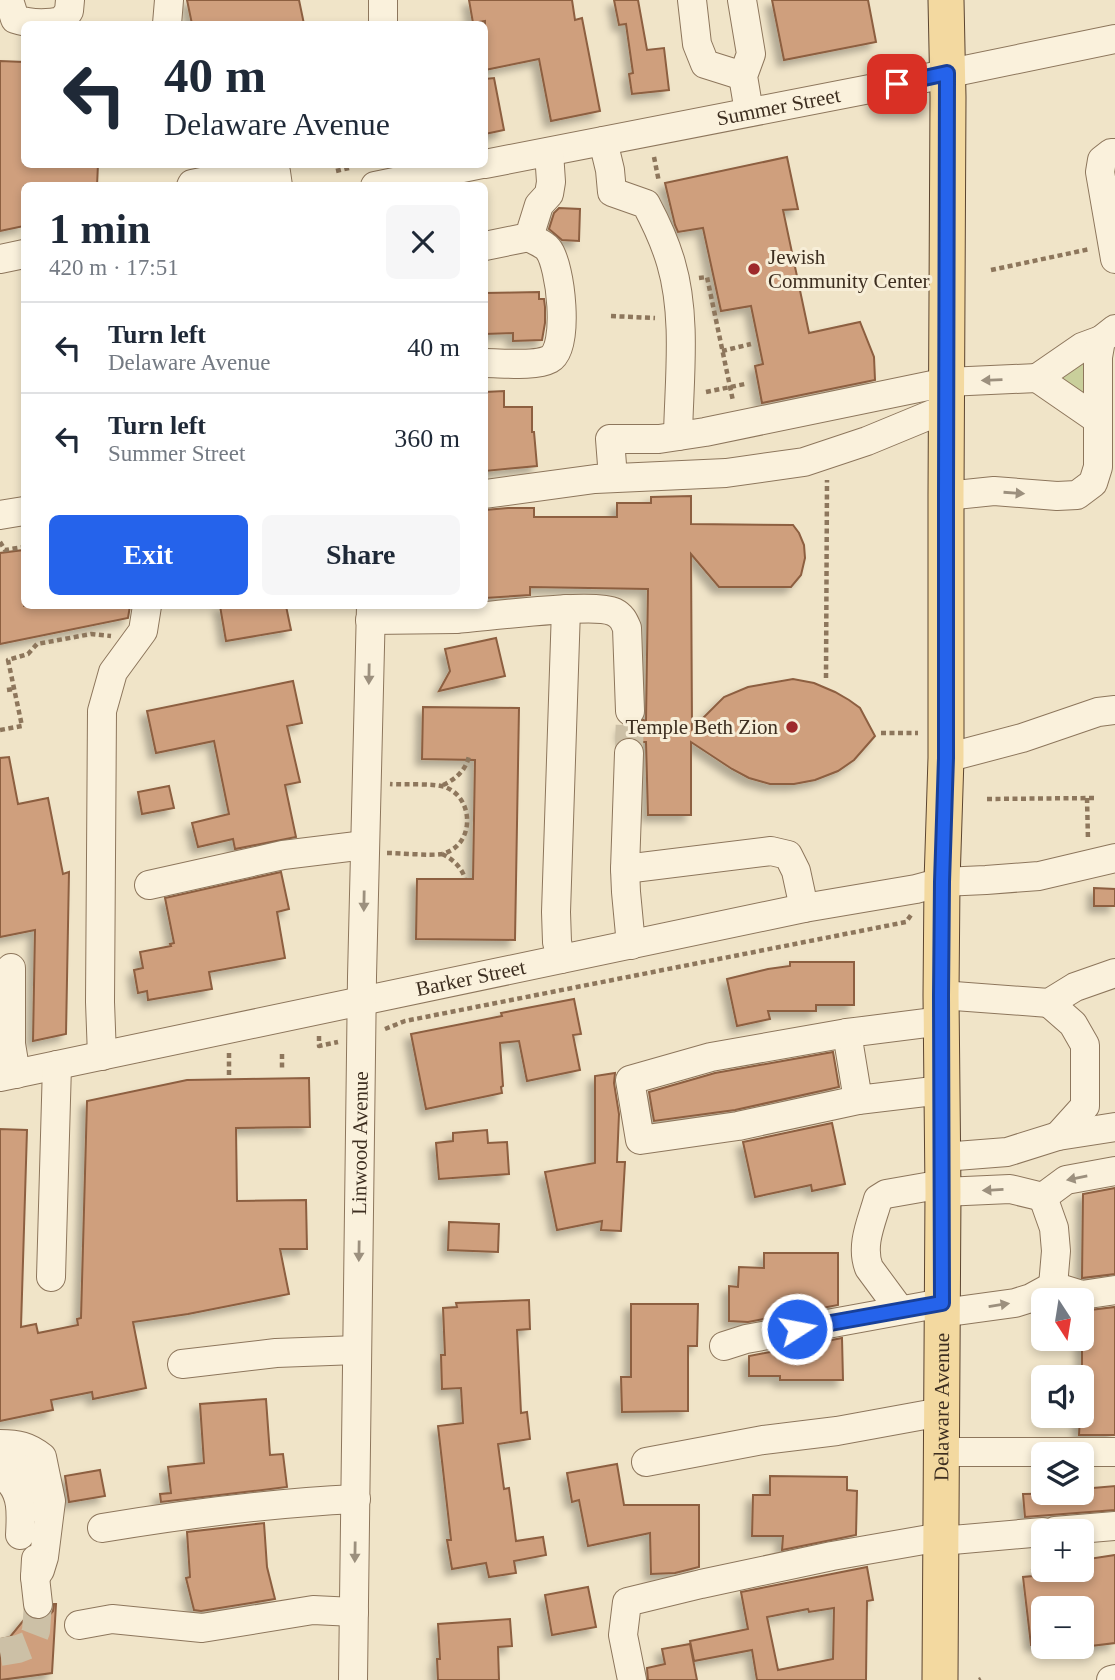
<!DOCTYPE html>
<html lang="en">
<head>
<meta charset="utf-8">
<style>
	body { margin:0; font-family:Georgia,serif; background:#f6f6f7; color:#1f2937; height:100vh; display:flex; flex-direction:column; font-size:26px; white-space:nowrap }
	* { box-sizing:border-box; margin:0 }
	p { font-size:23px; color:#747a83 }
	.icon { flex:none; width:38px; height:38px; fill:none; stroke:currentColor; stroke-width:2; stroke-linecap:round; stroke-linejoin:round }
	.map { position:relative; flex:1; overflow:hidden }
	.side { position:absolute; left:21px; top:182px; width:467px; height:427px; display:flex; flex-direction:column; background:#fff; border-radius:10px; box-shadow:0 4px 10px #0003 }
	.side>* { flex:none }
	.guide { position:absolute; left:21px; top:21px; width:467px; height:147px; border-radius:10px; box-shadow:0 4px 10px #0003; background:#fff; color:#1f2937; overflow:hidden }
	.needle { width:46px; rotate:168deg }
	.buttons { position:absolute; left:1031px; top:1288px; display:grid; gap:14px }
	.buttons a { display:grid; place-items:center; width:63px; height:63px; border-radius:10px; background:#fff; box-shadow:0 4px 10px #0003; font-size:35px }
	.pin { position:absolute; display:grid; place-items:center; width:60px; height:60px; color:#fff; margin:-30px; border-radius:14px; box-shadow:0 4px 10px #0006 }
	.me { position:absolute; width:77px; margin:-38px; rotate:79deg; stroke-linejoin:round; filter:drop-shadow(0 0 5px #0008) }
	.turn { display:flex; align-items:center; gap:24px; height:147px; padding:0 28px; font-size:32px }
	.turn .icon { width:91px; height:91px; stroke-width:2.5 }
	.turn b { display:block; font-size:49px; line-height:60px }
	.round { display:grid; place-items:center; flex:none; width:74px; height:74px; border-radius:10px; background:#f6f6f7 }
	.head { display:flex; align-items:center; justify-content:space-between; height:119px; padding:0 28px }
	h1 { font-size:42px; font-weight:800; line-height:52px }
	.button { display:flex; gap:14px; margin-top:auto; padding:14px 28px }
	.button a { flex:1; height:80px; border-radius:10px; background:#2563eb; color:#fff; font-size:28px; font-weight:800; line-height:80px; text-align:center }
	.button a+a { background:#f6f6f7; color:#1f2937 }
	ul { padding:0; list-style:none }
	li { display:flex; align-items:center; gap:21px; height:91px; padding:0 28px; border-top:2px solid #e0e1e3 }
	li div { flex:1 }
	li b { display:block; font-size:26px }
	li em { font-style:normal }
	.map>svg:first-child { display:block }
	.green { fill:#c9cf9b }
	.building { fill:#cf9f7d; stroke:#8d5f41; stroke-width:2; fill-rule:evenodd; filter:url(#shadow) }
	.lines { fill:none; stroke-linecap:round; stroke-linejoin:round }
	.minor-tunnel { stroke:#ccc0a6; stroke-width:28; stroke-dasharray:28 14; stroke-linecap:butt }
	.minor-casing { stroke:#8d765c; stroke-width:30 }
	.major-casing { stroke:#5b4430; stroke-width:37 }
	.path { stroke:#8d765c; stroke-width:4.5; stroke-dasharray:5 3.5; stroke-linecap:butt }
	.minor { stroke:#faf1dc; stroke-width:28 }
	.major { stroke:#f3d9a0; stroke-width:35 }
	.oneway { fill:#9c907e }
	.route-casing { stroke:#184099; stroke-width:18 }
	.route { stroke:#2563eb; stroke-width:12 }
	.poi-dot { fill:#9e2a2b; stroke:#f7eed8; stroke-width:2.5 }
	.labels { text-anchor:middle; stroke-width:6; stroke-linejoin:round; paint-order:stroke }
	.street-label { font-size:21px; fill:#3d2e20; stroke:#f7eed8 }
	.poi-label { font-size:21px; fill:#3d2e20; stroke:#f7eed8; text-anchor:start }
</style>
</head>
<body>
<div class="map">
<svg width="1115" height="1680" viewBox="0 0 1115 1680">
	<defs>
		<filter id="shadow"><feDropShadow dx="-6" dy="6" stdDeviation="3.5" flood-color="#0004"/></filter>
	</defs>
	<rect width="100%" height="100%" fill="#f0e4c8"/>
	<polygon class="green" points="1085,357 1087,394 1082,399 1062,384 1058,373"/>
	<g class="building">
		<polygon points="187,0 299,0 304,24 192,24"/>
		<polygon points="469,0 572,0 575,20 582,18 600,111 551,121 539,59 485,70 485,21 473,23"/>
		<polygon points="614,0 638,0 647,50 664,48 669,90 632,94 629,74 633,73 626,24 619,25"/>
		<polygon points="772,0 868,0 876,42 784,60"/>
		<polygon points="0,61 24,62 24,164 98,164 97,186 24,186 24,226 0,231"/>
		<polygon points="494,78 504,130 485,134 485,79"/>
		<polygon points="787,157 798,209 783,210 809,333 860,322 874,357 875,380 762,403 755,366 763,364 751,306 721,311 703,228 678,232 675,225 665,183"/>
		<polygon points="559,208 580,209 579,241 562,240 549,229 554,213"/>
		<polygon points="539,292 539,299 544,299 545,307 545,323 542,340 513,341 513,333 485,334 485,293"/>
		<polygon points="504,391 504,407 532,407 532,432 534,432 537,466 485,471 485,392"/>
		<polygon points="691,496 691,524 793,525 799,533 804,545 805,558 801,575 791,587 719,587 691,554 692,729 724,697 748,687 793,679 814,683 835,692 849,700 860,708 875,736 854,760 838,771 815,780 794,784 770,784 749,778 732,769 691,742 691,815 648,815 646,742 641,742 637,739 630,737 623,738 623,726 631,727 638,725 643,720 646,721 648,589 530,587 530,595 485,598 485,510 508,508 534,508 534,517 617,517 617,503 651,503 651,497"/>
		<polygon points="24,550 24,606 130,606 128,618 0,644 0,553"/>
		<polygon points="220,606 286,606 291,630 226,641"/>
		<polygon points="496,638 505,676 439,691 450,671 445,649"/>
		<polygon points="293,681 302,723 287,726 300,782 285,785 296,837 235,849 233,839 198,847 192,823 229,814 214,741 156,753 147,711"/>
		<polygon points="423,707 519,708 515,940 416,939 417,879 473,879 475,760 422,759"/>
		<polygon points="9,757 18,804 48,798 63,874 69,872 66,1034 33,1041 35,930 0,937 0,758"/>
		<polygon points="169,786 174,808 142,814 138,792"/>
		<polygon points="281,872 289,909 277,912 285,958 209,972 212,989 148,1000 147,991 138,993 134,970 143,968 140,952 171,946 170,944 174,943 165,898"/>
		<polygon points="1094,888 1115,889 1115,906 1094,906"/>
		<polygon points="790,962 854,962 854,1005 816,1005 816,1011 768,1011 770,1019 737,1026 727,979 768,969 790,966"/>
		<polygon points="574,999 581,1034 573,1035 580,1070 527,1081 519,1041 500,1043 503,1086 501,1087 502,1093 426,1109 411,1034 502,1016 501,1013"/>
		<polygon points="833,1052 839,1087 735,1110 654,1121 649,1092 715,1073"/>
		<polygon points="615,1073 614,1083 619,1114 617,1162 625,1162 621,1231 601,1230 602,1221 557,1230 545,1172 595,1163 595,1076"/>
		<polygon points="309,1078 310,1127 236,1128 237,1201 306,1200 307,1249 280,1249 289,1294 188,1314 133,1322 146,1388 93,1399 92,1392 51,1400 53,1410 0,1421 0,1129 27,1130 21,1327 36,1324 38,1333 78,1325 77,1319 81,1318 87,1101 187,1080"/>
		<polygon points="832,1123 845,1184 812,1191 811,1185 755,1197 743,1142"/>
		<polygon points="487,1130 488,1143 507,1142 509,1174 439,1179 436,1143 453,1141 453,1133"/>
		<polygon points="1115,1188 1115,1274 1082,1278 1083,1194"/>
		<polygon points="449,1222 499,1224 498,1252 448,1250"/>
		<polygon points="764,1253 838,1253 838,1305 748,1322 729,1321 729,1286 738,1287 739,1267 764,1268"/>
		<polygon points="529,1300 530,1329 517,1330 521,1413 527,1412 530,1439 498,1444 504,1489 509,1488 516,1541 543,1537 546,1555 514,1561 516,1573 489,1577 486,1563 452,1569 447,1540 451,1540 438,1426 463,1423 461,1388 442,1389 441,1355 445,1355 443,1308 457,1307 456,1303"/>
		<polygon points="631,1304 698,1304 697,1346 688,1346 688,1411 622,1412 621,1377 631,1377"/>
		<polygon points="1115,1307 1115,1435 1079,1435 1080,1416 1082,1416 1082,1311"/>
		<polygon points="842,1338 843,1380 780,1380 780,1376 749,1376 749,1356"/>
		<polygon points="266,1399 270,1455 283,1454 287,1487 161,1502 160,1494 171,1493 168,1467 204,1463 200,1404"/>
		<polygon points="617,1464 624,1505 699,1505 699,1567 675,1573 651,1574 650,1533 588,1546 579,1500 572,1502 567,1473"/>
		<polygon points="100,1470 105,1496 69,1502 65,1476"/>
		<polygon points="770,1476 847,1477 847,1490 857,1491 856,1535 782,1550 783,1536 752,1536 753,1495 770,1495"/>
		<polygon points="1115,1486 1115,1510 1025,1517 1023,1494 1082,1493 1082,1489"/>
		<polygon points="264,1523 267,1567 275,1599 201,1611 194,1610 186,1578 190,1577 187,1532"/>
		<polygon points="1115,1555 1115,1643 1082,1647 1082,1608 1043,1608 1043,1644 1031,1645 1023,1577 1033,1576 1032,1570 1082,1570 1082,1560"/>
		<path d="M867,1567l6,33 -6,1 -1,79h-109l-5,-30 -58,11 -4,-20 58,-12 -7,-37zM834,1608l-1,51 -55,11 -11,-53 41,-8 1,3z"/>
		<polygon points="588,1587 596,1627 552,1635 545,1595"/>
		<polygon points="54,1604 56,1604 52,1673 0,1680 0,1639 10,1637 27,1616 32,1619 39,1621 47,1618 53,1611"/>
		<polygon points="510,1619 512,1646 498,1647 499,1680 438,1680 437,1659 440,1659 438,1624"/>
		<polygon points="690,1644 697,1680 648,1680 647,1668 665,1664 662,1649"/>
	</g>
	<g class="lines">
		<g class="minor-tunnel">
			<polyline points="629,753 630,711"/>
			<polyline points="0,1652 18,1649 31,1644 36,1631 38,1604"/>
		</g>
		<g class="minor-casing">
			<g id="minor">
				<path d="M9,0l6,19c15,5 32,5 47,2l7,-10 1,-11"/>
				<polyline points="692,0 697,44 705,64 743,76"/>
				<polyline points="742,0 751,54 743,76 749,112"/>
				<polyline points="167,24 169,0"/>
				<polyline points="383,24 383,0"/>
				<path d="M603,141l7,29 2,22 34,12c10,19 19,38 25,59 16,54 8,117 7,173"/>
				<polyline points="1115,153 1111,153 1102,160 1100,172 1115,259"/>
				<path id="s1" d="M485,164l436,-85 194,-40"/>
				<polyline points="191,186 192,184 270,168 276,172 278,186"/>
				<polyline points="375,186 482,164"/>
				<polyline points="485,246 529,237 539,205 549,194 551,182 549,152"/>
				<polyline points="0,259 24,254"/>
				<path d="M485,363c17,0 50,4 65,-4 20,-11 11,-94 -2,-110 -4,-5 -13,-8 -19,-12"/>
				<polyline points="1098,420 1037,378 1082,347 1101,340"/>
				<polyline points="613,478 610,439 659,439 705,432 947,382 1037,378"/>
				<polyline points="485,494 595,479 726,473 804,462 867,441 947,408"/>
				<polyline points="946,496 994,491 1057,496 1077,495 1093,483 1098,467 1098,357 1101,340 1115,329"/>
				<polyline points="0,515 24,511"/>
				<path d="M456,619c29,-2 138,-17 158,-7 8,4 10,9 13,16l3,83"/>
				<polyline points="370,620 456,619 456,606"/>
				<polyline points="629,753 625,869 626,892 631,945"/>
				<polyline points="946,758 1022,738 1098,712 1115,710"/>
				<polyline points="625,869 771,851 788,855 796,871 804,908"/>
				<polyline points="149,885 283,855 365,845"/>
				<polyline points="561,959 557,942 556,912 566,609"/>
				<polyline points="11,968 11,1044 16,1074"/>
				<polyline points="941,995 1049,1003 1075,987 1115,973"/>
				<polyline points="1049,1003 1073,1024 1085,1045 1085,1106 1058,1136"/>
				<polyline points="942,1021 847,1033 858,1100 942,1090"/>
				<polyline points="847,1033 711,1057 630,1080 640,1140 738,1126 858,1100"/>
				<polyline points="102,1056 100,1002 102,711 113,672 143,631 147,606"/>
				<path id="s2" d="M0,1077l804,-169 112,-19 26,-7 44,-2 53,-4 76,-18"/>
				<polyline points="943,1157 1007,1152 1058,1136 1115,1127"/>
				<polyline points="943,1192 1010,1189 1043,1197 1066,1180 1115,1171"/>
				<polyline points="1043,1197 1054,1228 1056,1251 1053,1286"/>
				<polyline points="51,1277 57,1065"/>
				<path d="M900,1310l-31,-42c-9,-23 3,-47 9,-69l8,-5 57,-10"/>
				<polyline points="942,1313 1015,1303 1031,1298 1053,1286 1082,1295 1115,1290"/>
				<polyline points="724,1346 746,1339 942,1303"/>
				<polyline points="182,1364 276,1353 357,1350"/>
				<path d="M0,1444c18,0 28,2 42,13l9,44 -7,56 -4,13 -5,7"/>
				<polyline points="941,1452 1115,1452"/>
				<path d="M0,1459c27,5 30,27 39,49"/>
				<polyline points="646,1462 763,1440 837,1431 941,1412"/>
				<path d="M8,1480c15,14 13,36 12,55"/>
				<path d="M102,1528c84,-14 168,-25 254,-29"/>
				<polyline points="1055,1531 1115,1526"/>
				<polyline points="941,1541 1043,1532"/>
				<polyline points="36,1559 35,1577 38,1604"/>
				<polyline points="79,1625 112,1619 202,1628 313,1610 354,1612"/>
				<path id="s3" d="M353,1680l9,-703 9,-371"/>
				<polyline points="632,1680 623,1635 627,1602 701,1584 832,1556 941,1537"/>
				<polyline points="1111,1680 1115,1679"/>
			</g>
		</g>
		<g class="major-casing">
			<g id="major">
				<path id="s4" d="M940,1680l3,-488 -2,-197 1,-113 4,-124v-262l2,-399 -2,-97"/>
			</g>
		</g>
		<g class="path">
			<polyline points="910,111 919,106"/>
			<polyline points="654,157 659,182"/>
			<polyline points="336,171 349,168"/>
			<polyline points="991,270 1090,249"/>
			<polyline points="699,278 707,277 733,401"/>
			<polyline points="611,316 655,318"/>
			<polyline points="722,351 751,344"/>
			<polyline points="706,392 745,384"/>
			<polyline points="0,542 5,550 24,547"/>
			<polyline points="826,678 827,480"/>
			<polyline points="7,690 14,689"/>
			<polyline points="0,730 22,726 8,660 28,654 37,644 91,634 111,636"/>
			<polyline points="881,733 918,733"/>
			<path d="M443,785c13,-6 23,-15 26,-29"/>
			<polyline points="1087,798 1088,840"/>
			<polyline points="987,799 1095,798"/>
			<path d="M387,853c14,0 43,3 55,1 33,-8 33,-56 3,-67 -12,-4 -41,-2 -55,-3"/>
			<path d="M442,854c11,5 19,13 23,24"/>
			<polyline points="385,1029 405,1021 906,922 911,915"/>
			<polyline points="319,1036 319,1046 338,1042"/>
			<polyline points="282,1054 282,1070"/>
			<polyline points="229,1075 229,1051"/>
			<polyline points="979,1680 981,1679"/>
		</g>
		<use href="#minor" class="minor"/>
		<use href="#major" class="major"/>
	</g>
	<defs><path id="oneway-solid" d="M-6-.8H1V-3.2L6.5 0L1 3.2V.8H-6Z" transform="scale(1.75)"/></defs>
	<g class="oneway">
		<use href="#oneway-solid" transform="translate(992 380) rotate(178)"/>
		<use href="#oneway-solid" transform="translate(1014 493) rotate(4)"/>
		<use href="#oneway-solid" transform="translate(369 674) rotate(91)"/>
		<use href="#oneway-solid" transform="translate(364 901) rotate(91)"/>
		<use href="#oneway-solid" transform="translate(1077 1178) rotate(169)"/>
		<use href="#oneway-solid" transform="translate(993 1190) rotate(177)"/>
		<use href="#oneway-solid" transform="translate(359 1251) rotate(91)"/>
		<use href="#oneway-solid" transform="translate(999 1305) rotate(-9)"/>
		<use href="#oneway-solid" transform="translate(355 1552) rotate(91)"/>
	</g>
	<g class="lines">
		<g class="route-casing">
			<polyline id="route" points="797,1329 942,1303 941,995 942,882 946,758 946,496 947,73 897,84"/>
		</g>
		<use href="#route" class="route"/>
	</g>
	<g class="poi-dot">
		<circle cx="754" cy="269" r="7"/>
		<circle cx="792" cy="727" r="7"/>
	</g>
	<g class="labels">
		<g class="street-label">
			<text dy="7" stroke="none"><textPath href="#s1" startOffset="299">Summer Street</textPath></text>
			<text dy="7" stroke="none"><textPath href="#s2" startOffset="481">Barker Street</textPath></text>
			<text dy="7" stroke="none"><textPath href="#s3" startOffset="537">Linwood Avenue</textPath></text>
			<text dy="7" stroke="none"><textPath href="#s4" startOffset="273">Delaware Avenue</textPath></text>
		</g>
		<g class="poi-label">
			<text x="768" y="264">Jewish<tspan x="768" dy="24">Community Center</tspan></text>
			<text x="778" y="734" text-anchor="end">Temple Beth Zion</text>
		</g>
	</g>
</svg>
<div class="buttons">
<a><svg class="needle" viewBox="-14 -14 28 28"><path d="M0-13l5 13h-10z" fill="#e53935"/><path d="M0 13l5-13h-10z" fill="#747a83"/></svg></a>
<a><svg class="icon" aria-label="sound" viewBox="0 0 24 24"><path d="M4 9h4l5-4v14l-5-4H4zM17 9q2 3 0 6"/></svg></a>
<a><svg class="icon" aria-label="layers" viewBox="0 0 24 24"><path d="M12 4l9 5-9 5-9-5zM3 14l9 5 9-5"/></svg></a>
<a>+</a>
<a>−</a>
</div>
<div class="pin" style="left:897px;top:84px;background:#d93025"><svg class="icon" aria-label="arrive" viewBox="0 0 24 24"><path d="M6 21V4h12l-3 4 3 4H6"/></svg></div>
<svg class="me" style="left:797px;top:1329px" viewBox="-20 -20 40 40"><circle r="17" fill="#2563eb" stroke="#fff" stroke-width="3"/><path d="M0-11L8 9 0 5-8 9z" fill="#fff"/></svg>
<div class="guide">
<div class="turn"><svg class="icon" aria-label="left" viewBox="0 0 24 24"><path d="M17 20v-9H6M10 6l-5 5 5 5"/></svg><div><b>40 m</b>Delaware Avenue</div></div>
</div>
<section class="side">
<div class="head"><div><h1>1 min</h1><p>420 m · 17:51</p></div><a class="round"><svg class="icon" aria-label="close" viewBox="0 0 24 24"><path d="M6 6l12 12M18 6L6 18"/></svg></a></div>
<ul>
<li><svg class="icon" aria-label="left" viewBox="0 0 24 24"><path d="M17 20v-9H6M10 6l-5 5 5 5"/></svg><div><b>Turn left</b><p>Delaware Avenue</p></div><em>40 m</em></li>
<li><svg class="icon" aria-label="left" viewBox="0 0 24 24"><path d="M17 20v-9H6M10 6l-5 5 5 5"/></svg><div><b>Turn left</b><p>Summer Street</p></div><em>360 m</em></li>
</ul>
<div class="button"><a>Exit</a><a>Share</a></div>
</section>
</div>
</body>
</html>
